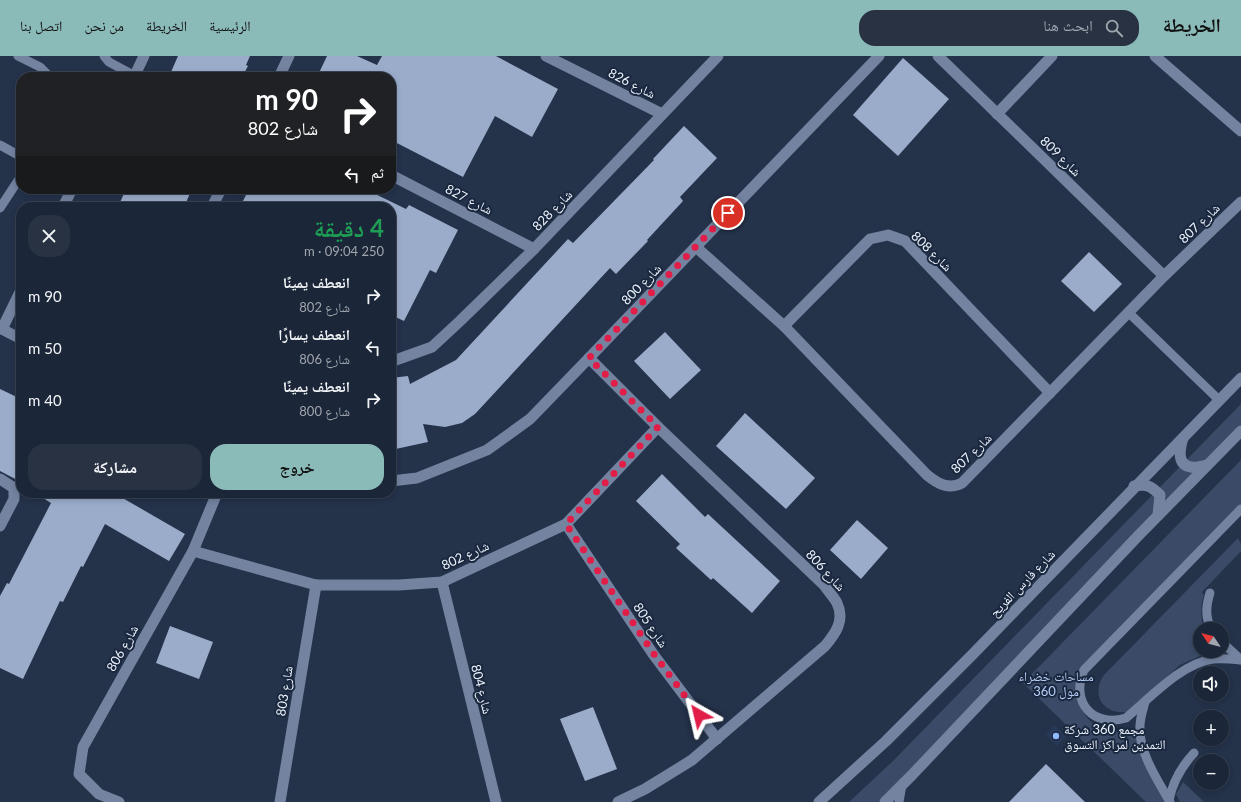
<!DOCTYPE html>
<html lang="ar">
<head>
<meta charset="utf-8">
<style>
	body { margin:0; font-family:Lato,"Noto Naskh Arabic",sans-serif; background:#283243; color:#f1f3f6; direction:rtl; height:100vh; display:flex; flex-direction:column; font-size:15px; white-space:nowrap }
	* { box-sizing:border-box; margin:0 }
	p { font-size:13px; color:#a0a5ae }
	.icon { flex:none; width:22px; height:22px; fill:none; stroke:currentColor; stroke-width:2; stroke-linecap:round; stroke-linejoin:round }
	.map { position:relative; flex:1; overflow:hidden; direction:ltr }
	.panel { position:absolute; left:16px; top:146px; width:380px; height:296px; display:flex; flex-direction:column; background:#1b2638; border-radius:16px; box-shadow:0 2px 6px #0003,0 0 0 1px #394353; direction:rtl }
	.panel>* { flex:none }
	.banner { position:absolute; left:16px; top:16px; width:380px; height:122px; border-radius:16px; box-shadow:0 2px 6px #0003,0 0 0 1px #394353; direction:rtl; background:#202124; color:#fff; overflow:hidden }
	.needle { width:26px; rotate:305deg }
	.controls { position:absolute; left:1193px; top:566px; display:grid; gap:8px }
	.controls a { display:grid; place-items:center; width:36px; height:36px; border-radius:50%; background:#1b2638; box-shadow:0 2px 6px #0003,0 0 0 1px #394353; font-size:20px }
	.pin { position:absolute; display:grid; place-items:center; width:34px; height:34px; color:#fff; margin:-17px; border:2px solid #fff; border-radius:50%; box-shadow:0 1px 4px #0007 }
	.me { position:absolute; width:44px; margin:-22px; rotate:323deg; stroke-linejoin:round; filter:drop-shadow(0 0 3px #0008) }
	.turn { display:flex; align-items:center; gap:14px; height:84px; padding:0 12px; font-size:18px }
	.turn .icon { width:52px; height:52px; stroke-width:2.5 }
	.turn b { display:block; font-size:28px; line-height:34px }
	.then { display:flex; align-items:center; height:38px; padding:0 12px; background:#0003; gap:8px; font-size:15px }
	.round { display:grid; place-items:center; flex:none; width:42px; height:42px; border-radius:16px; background:#283243 }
	.head { display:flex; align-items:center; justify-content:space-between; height:68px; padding:0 12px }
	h1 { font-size:24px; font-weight:700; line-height:30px; color:#1e9e55 }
	.action { display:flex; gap:8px; margin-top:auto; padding:8px 12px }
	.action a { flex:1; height:46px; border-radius:16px; background:#8bbbb9; color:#111; font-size:16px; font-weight:700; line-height:46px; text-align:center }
	.action a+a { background:#283243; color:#f1f3f6 }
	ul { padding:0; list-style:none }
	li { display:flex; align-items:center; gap:12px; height:52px; padding:0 12px }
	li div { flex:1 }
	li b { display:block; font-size:15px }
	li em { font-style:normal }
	header { display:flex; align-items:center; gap:24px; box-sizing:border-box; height:56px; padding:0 20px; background:#8bbbb9; color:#111 }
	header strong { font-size:19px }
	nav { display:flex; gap:22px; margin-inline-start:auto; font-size:14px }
	.search { width:280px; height:36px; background:#283243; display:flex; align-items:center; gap:10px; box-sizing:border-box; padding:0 14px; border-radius:16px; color:#a0a5ae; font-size:15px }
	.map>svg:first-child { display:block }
	.built { fill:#283857 }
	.green { fill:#3b4b67 }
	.building { fill:#9aacca }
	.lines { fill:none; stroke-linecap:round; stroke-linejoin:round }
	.service { stroke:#7383a0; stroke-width:9 }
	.minor { stroke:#7383a0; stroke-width:11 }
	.tertiary { stroke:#7383a0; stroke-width:11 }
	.route { stroke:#e11d48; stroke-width:7; stroke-dasharray:0 12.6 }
	.poi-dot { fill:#91b8fd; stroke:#1a283f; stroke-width:1.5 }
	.labels { text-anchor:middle; stroke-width:4; stroke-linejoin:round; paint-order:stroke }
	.street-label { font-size:13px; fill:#edf3fd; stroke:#1a283f }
	.park-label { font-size:13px; fill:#b7cef7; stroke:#1a283f }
	.poi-label { font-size:13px; fill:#edf3fd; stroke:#1a283f; text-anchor:start }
</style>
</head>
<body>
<header>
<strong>الخريطة</strong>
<div class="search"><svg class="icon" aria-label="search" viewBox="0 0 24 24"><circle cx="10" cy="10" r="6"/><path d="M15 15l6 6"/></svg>ابحث هنا</div>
<nav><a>الرئيسية</a><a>الخريطة</a><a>من نحن</a><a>اتصل بنا</a></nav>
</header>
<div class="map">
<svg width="1241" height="746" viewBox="0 0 1241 746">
	<rect width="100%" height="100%" fill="#24324a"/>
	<polygon class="built" points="1054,669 1066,681 1057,690 1046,679"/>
	<g class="green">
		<polygon points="1241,348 1241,378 887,738 879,746 849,746 893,705"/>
		<path d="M1241,404v45l-157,163c-1,10 -3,32 -2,41 1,4 5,8 7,11 13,13 33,15 50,10l28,72h-21l-123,-119z"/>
		<path d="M1238,482l3,6v7l-39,41 2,3c-4,12 -3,22 0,34h-4v22h18v1l-18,4 -20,9 -53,47c-23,3 -37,-17 -23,-37z"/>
		<polygon points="1183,726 1204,746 1180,746 1176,738"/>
	</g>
	<g class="building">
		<polygon points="178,0 250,0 246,9 248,10 242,21 182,21 171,16"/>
		<polygon points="327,0 357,0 377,9 382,0 496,0 558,33 532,81 495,60 463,121 391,84 391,21 317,21"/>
		<polygon points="903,2 949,43 898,100 853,59"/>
		<polygon points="684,70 717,102 680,141 683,145 647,184 648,185 616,218 610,212 475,358 462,367 445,371 423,368 428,386 391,394 391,322 408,320 410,328 456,304 568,183 573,187 654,104 653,103"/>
		<polygon points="126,133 192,133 184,151 118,151"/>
		<polygon points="249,133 365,133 406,153 409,149 458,174 436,217 430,214 404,265 391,259 391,151 240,151"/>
		<polygon points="1089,196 1122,228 1094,256 1061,225"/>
		<polygon points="665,276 701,314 670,343 634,305"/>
		<polygon points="0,333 21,343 21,426 0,415"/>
		<polygon points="745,357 815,422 786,453 716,390"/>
		<polygon points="662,418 705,461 708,458 780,525 752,557 713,522 711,524 676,492 680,488 636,445"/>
		<polygon points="35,437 114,437 185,478 169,505 105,468 83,511 81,510 63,546 60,545 23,623 0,612 0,540 7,527 9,528 51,447"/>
		<polygon points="857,464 888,492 861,523 830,494"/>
		<polygon points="170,570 213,586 199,623 156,607"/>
		<polygon points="593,651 617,713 585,725 560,663"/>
		<polygon points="1046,708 1085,746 1009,746"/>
	</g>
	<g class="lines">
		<g class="service">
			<polyline points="18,0 40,11 50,21"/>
			<polyline points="104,0 109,6 135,20"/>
			<polyline points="0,89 18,99 21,104"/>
			<polyline points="0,152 21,120"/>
			<polyline points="1129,257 1219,344"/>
			<path d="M1241,453l-157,161c-14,32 9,58 42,48 24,-20 56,-55 87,-59 9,-1 19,0 28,1"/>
			<path d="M1210,537c-4,13 -5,23 1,36"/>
			<polyline points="1222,586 1241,604"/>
			<path d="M1145,646c-2,8 -5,16 -5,24 -2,25 18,55 30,76"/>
			<path d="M1169,744c4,-19 12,-33 25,-47"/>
			<polyline points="899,746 902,729"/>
		</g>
		<g class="minor">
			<polyline points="546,0 662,58"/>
			<polyline points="938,0 1164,220"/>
			<polyline points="1155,0 1241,75"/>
			<polyline points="134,21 144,0"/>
			<polyline points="279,21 289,0"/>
			<polyline points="997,58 1052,0"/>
			<polyline points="391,119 534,193"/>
			<polyline points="63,151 72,133"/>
			<polyline points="212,151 221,133"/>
			<path d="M696,191l88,79 143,149c11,9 22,15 35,8l202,-207 77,-74"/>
			<polyline points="784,270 870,183 888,179 905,185 1050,337"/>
			<polyline points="0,272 21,283"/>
			<polyline points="2,273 21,234"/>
			<path d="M589,302l69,69 166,158c4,6 10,12 13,18 8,17 -1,30 -12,43l-133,114 -47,29 -27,13"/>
			<polyline points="391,305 393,305 432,291 460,265 534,193 718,0"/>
			<polyline points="0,423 14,432 14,443 0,470"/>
			<polyline points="391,425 417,422 487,394 530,363 589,302 879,0"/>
			<polyline points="566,468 653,598 717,683"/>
			<polyline points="193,495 316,529 399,529 442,526 566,468 658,371"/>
			<polyline points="442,526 496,746"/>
			<polyline points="119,746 99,738 79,718 83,691 193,495 217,437"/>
			<polyline points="280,746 316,529"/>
		</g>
		<g class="tertiary">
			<path d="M1183,382c-3,10 -7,27 8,29 5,1 12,-1 16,-2"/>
			<path d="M1134,430c14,-2 17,0 26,9l-2,20"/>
			<polyline points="819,746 886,685 973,598 1241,322"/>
			<polyline points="885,746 912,719 1138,480 1241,375"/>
		</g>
	</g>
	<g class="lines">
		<polyline class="route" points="699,659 654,598 566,468 658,371 589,302 728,157"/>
	</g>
	<circle class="poi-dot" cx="1056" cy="680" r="4"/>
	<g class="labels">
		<g class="street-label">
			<text transform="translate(632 27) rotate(27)" y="5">شارع 826</text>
			<text transform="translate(1061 100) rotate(44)" y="5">شارع 809</text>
			<text transform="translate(469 143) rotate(27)" y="5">شارع 827</text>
			<text transform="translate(552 154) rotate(-46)" y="5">شارع 828</text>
			<text transform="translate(1199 167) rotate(-44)" y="5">شارع 807</text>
			<text transform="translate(932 195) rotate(44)" y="5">شارع 808</text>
			<text transform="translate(641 228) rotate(-46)" y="5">شارع 800</text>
			<text transform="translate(971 397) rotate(-44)" y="5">شارع 807</text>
			<text transform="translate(465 499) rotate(-25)" y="5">شارع 802</text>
			<text transform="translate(826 514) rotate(47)" y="5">شارع 806</text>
			<text transform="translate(1022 527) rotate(-46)" y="5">شارع فارس الفريح</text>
			<text transform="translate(651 569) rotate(56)" y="5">شارع 805</text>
			<text transform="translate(122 592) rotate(-61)" y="5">شارع 806</text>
			<text transform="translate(482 633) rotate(76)" y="5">شارع 804</text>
			<text transform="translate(284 635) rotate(-81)" y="5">شارع 803</text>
		</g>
		<g class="park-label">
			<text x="1056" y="625">مساحات خضراء<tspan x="1056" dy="15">360 مول</tspan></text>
		</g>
		<g class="poi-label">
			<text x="1064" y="678">مجمع 360 شركة<tspan x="1064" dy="15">التمدين لمراكز التسوق</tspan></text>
		</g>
	</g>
</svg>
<div class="controls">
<a><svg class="needle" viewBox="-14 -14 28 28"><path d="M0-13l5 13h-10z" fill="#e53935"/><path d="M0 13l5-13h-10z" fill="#a0a5ae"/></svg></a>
<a><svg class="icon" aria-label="sound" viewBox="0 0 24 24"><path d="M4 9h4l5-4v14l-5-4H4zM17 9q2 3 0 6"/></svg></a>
<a>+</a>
<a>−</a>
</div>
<div class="pin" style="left:728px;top:157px;background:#d93025"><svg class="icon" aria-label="arrive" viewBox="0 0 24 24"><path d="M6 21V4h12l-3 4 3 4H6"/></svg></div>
<svg class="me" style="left:699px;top:659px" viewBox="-20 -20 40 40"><path d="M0-17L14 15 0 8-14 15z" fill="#e11d48" stroke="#fff" stroke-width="4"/></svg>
<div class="banner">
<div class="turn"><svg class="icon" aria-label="right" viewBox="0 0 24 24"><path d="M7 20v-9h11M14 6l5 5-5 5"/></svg><div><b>90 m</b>شارع 802</div></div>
<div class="then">ثم<svg class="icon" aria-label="left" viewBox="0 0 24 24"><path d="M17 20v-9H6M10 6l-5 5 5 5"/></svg></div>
</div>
<section class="panel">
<div class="head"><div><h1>4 دقيقة</h1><p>250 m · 09:04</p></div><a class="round"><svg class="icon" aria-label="close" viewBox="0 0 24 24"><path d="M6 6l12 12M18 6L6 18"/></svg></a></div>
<ul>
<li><svg class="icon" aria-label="right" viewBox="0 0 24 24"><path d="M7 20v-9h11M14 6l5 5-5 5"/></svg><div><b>انعطف يمينًا</b><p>شارع 802</p></div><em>90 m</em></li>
<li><svg class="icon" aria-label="left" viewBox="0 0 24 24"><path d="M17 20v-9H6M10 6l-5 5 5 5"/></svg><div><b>انعطف يسارًا</b><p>شارع 806</p></div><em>50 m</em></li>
<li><svg class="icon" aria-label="right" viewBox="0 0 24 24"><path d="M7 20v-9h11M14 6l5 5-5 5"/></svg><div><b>انعطف يمينًا</b><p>شارع 800</p></div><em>40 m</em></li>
</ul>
<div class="action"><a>خروج</a><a>مشاركة</a></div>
</section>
</div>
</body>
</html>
